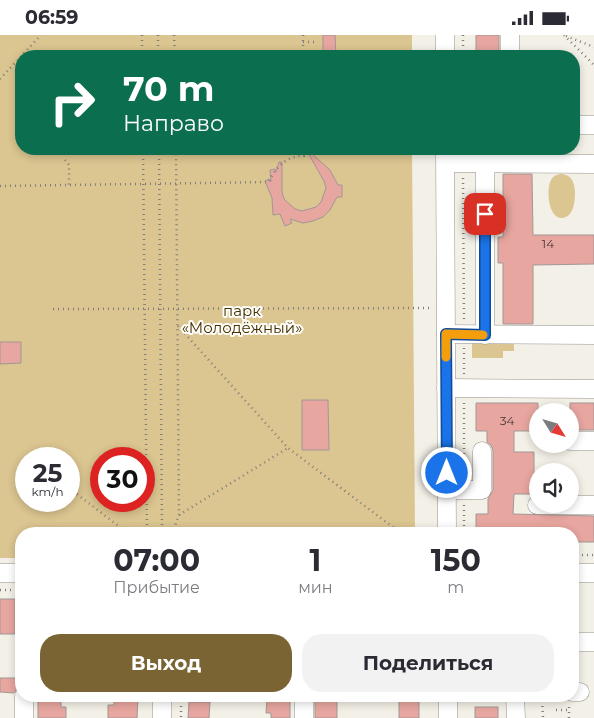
<!DOCTYPE html>
<html lang="ru">
<head>
<meta charset="utf-8">
<style>
	body { margin:0; font-family:Montserrat,sans-serif; background:#f2f2f3; color:#2b2b33; height:100vh; display:flex; flex-direction:column; font-size:19px; white-space:nowrap }
	* { box-sizing:border-box; margin:0 }
	p { font-size:16px; color:#7c7c81 }
	.icon { flex:none; width:28px; height:28px; fill:none; stroke:currentColor; stroke-width:2; stroke-linecap:round; stroke-linejoin:round }
	.map { position:relative; flex:1; overflow:hidden }
	.drawer { position:absolute; left:15px; top:492px; width:564px; height:175px; display:flex; flex-direction:column; background:#fff; border-radius:20px; box-shadow:0 2px 8px #0003 }
	.drawer>* { flex:none }
	.banner { position:absolute; left:15px; top:15px; width:565px; height:105px; border-radius:20px; box-shadow:0 2px 8px #0003; background:#0b6e4f; color:#fff; overflow:hidden }
	.needle { width:32px; rotate:127deg }
	.tools { position:absolute; left:529px; top:368px; display:grid; gap:10px }
	.tools a { display:grid; place-items:center; width:50px; height:50px; border-radius:50%; background:#fff; box-shadow:0 2px 8px #0003; font-size:25px }
	.speed { position:absolute; left:15px; top:412px; display:flex; gap:10px; font-size:25px; font-weight:700; text-align:center }
	.speed>* { display:grid; place-content:center; width:65px; height:65px; border-radius:50%; background:#fff; box-shadow:0 2px 8px #0003; line-height:1 }
	.speed small { font-size:12px; font-weight:400 }
	.speed .limit { border:8px solid #d22; background:#fff; color:#111 }
	.pin { position:absolute; display:grid; place-items:center; width:42px; height:42px; color:#fff; margin:-21px; border-radius:10px; box-shadow:0 2px 8px #0006 }
	.me { position:absolute; width:55px; margin:-28px; rotate:0deg; stroke-linejoin:round; filter:drop-shadow(0 0 4px #0008) }
	.turn { display:flex; align-items:center; gap:18px; height:105px; padding:0 25px; font-size:22px }
	.turn .icon { width:65px; height:65px; stroke-width:2.5 }
	.turn b { display:block; font-size:35px; line-height:42px }
	.eta { display:flex; justify-content:space-evenly; align-items:center; height:85px; text-align:center }
	.eta b { font-size:30px; font-weight:700; line-height:35px }
	.primary-button { display:flex; gap:10px; margin-top:auto; padding:10px 25px }
	.primary-button a { flex:1; height:58px; border-radius:20px; background:#7b6434; color:#fff; font-size:20px; font-weight:700; line-height:58px; text-align:center }
	.primary-button a+a { background:#f2f2f3; color:#2b2b33 }
	.status { display:flex; justify-content:space-between; align-items:center; height:35px; padding:0 25px; background:#fff; direction:ltr }
	.status svg { height:14px; fill:currentColor }
	.map>svg:first-child { display:block }
	.green { fill:#dbc590; fill-rule:evenodd }
	.building { fill:#e7a69f; stroke:#a19796 }
	.lines { fill:none; stroke-linecap:round; stroke-linejoin:round }
	.minor-casing { stroke:#97948c; stroke-width:19 }
	.path { stroke:#817f79; stroke-width:2.5; stroke-dasharray:1 4; stroke-linecap:butt }
	.minor { stroke:#fff; stroke-width:18 }
	.route-casing { stroke:#114b97; stroke-width:12 }
	.route { stroke:#1a73e8; stroke-width:9 }
	.slow { stroke:#f59e0b; stroke-width:9 }
	.labels { text-anchor:middle; stroke-width:4; stroke-linejoin:round; paint-order:stroke }
	.number-label { font-size:12px; fill:#463531 }
	.park-label { font-size:15px; fill:#423101; stroke:#fffdfa }
</style>
</head>
<body>
<div class="status"><b>06:59</b><svg viewBox="0 0 49 12"><path d="M0 12V9h3v3zM5 12V6h3v6zM10 12V3h3v9zM15 12V0h3v12zM26 1h20v11H26zM47 4h2v5h-2z"/></svg></div>
<div class="map">
<svg width="594" height="683" viewBox="0 0 594 683">
	<rect width="100%" height="100%" fill="#f3f0e7"/>
	<g class="green">
		<path d="M0,0h412v21h-391v93h391l3,385h-394v24h-21zM26,424h43v42h-43zM101,424h43v42h-43z"/>
		<path d="M560,139c5,0 11,2 13,8 4,9 3,37 -12,36 -13,-1 -15,-29 -10,-38 2,-4 5,-5 9,-6z"/>
		<polygon points="514,305 514,316 503,316 503,323 472,323 472,306"/>
	</g>
	<g class="building">
		<polygon points="323,0 335,0 336,21 323,21"/>
		<rect x="476" y="0" width="23" height="21"/>
		<polygon points="310,117 330,135 338,150 342,150 342,162 337,162 330,175 323,182 313,186 303,188 290,184 292,188 285,191 280,179 273,180 272,163 265,146 269,144 271,147 270,135 275,134 276,137 279,127 282,127 282,157 284,164 295,174 302,176 316,172 321,167 326,153 324,146 308,118"/>
		<polygon points="503,139 532,139 533,200 594,200 594,229 533,230 533,289 503,289 503,228 498,228 498,202 503,202"/>
		<polygon points="0,307 21,307 21,328 0,329"/>
		<polygon points="302,365 328,365 329,415 302,415"/>
		<polygon points="476,368 538,368 538,396 514,396 514,417 534,417 534,459 514,459 513,479 594,481 594,507 572,507 572,499 476,499 476,479 488,479 488,464 493,455 493,416 491,410 487,407 487,396 476,396"/>
		<rect x="570" y="368" width="24" height="27"/>
		<rect x="0" y="564" width="15" height="35"/>
		<polygon points="0,643 17,643 17,653 14,658 0,657"/>
		<polygon points="38,661 61,661 61,672 66,672 66,683 38,683"/>
		<polygon points="277,661 290,661 290,683 271,683 271,678 266,678 267,663"/>
		<rect x="315" y="661" width="22" height="22"/>
		<polygon points="408,661 419,661 419,683 399,683 399,664 408,664"/>
		<polygon points="114,663 138,663 137,683 108,683 108,670 114,670"/>
		<polygon points="189,667 210,667 209,683 188,683"/>
		<rect x="475" y="672" width="23" height="11"/>
	</g>
	<g class="lines">
		<g class="minor-casing">
			<g id="minor">
				<polyline points="445,0 445,21"/>
				<polyline points="510,0 510,21"/>
				<polyline points="574,90 594,90"/>
				<polyline points="445,114 447,499"/>
				<polyline points="446,128 594,129"/>
				<polyline points="485,129 485,300"/>
				<polyline points="446,299 594,300"/>
				<polyline points="446,353 594,354"/>
				<polyline points="570,406 594,406"/>
				<polyline points="447,455 482,455 482,416"/>
				<polyline points="537,470 594,470"/>
				<polyline points="0,538 21,538"/>
				<polyline points="572,538 594,538"/>
				<polyline points="572,607 594,607"/>
				<polyline points="572,657 580,657"/>
				<polyline points="24,661 24,683"/>
				<polyline points="448,661 448,683"/>
				<polyline points="515,661 516,683"/>
				<polyline points="162,683 162,661"/>
				<polyline points="304,683 304,661"/>
			</g>
		</g>
		<g class="path">
			<polyline points="142,0 142,21"/>
			<polyline points="158,0 158,21"/>
			<polyline points="174,0 175,21"/>
			<polyline points="303,0 303,21"/>
			<polyline points="463,0 463,21"/>
			<polyline points="564,0 594,30"/>
			<polyline points="566,1 594,12"/>
			<polyline points="303,7 316,7"/>
			<polyline points="280,21 303,21"/>
			<polyline points="0,44 41,0"/>
			<polyline points="143,114 147,499"/>
			<polyline points="159,114 162,499"/>
			<polyline points="65,125 69,130 69,150"/>
			<polyline points="463,143 464,285"/>
			<path d="M0,151l269,-4c5,-14 19,-27 35,-26v-7"/>
			<polyline points="53,274 431,273"/>
			<polyline points="178,291 288,413 402,499"/>
			<polyline points="464,313 464,340"/>
			<polyline points="464,368 464,440"/>
			<polyline points="69,453 129,499"/>
			<polyline points="464,470 464,499"/>
			<polyline points="179,480 288,413"/>
			<polyline points="172,499 179,480 176,114"/>
			<polyline points="572,520 594,520"/>
			<polyline points="0,555 21,555"/>
			<polyline points="181,661 181,683"/>
			<polyline points="542,661 543,683"/>
			<polyline points="569,672 569,683"/>
			<polyline points="556,675 569,675"/>
		</g>
		<use href="#minor" class="minor"/>
	</g>
	<g class="lines">
		<g class="route-casing">
			<polyline id="route" points="447,438 446,299 485,300 485,179"/>
		</g>
		<use href="#route" class="route"/>
		<polyline class="slow" points="446,322 446,299 483,300"/>
	</g>
	<g class="labels">
		<g class="number-label">
			<text x="548" y="213">14</text>
			<text x="507" y="390">34</text>
		</g>
		<g class="park-label">
			<text x="242" y="281">парк<tspan x="242" dy="17">«Молодёжный»</tspan></text>
		</g>
	</g>
</svg>
<div class="tools">
<a><svg class="needle" viewBox="-14 -14 28 28"><path d="M0-13l5 13h-10z" fill="#e53935"/><path d="M0 13l5-13h-10z" fill="#7c7c81"/></svg></a>
<a><svg class="icon" aria-label="sound" viewBox="0 0 24 24"><path d="M4 9h4l5-4v14l-5-4H4zM17 9q2 3 0 6"/></svg></a>
</div>
<div class="speed"><div>25<small>km/h</small></div><div class="limit">30</div></div>
<div class="pin" style="left:485px;top:179px;background:#d93025"><svg class="icon" aria-label="arrive" viewBox="0 0 24 24"><path d="M6 21V4h12l-3 4 3 4H6"/></svg></div>
<svg class="me" style="left:447px;top:438px" viewBox="-20 -20 40 40"><circle r="17" fill="#1a73e8" stroke="#fff" stroke-width="3"/><path d="M0-11L8 9 0 5-8 9z" fill="#fff"/></svg>
<div class="banner">
<div class="turn"><svg class="icon" aria-label="right" viewBox="0 0 24 24"><path d="M7 20v-9h11M14 6l5 5-5 5"/></svg><div><b>70 m</b>Направо</div></div>
</div>
<section class="drawer">
<div class="eta">
<div><b>07:00</b><p>Прибытие</p></div>
<div><b>1</b><p>мин</p></div>
<div><b>150</b><p>m</p></div>
</div>
<div class="primary-button"><a>Выход</a><a>Поделиться</a></div>
</section>
</div>
</body>
</html>
